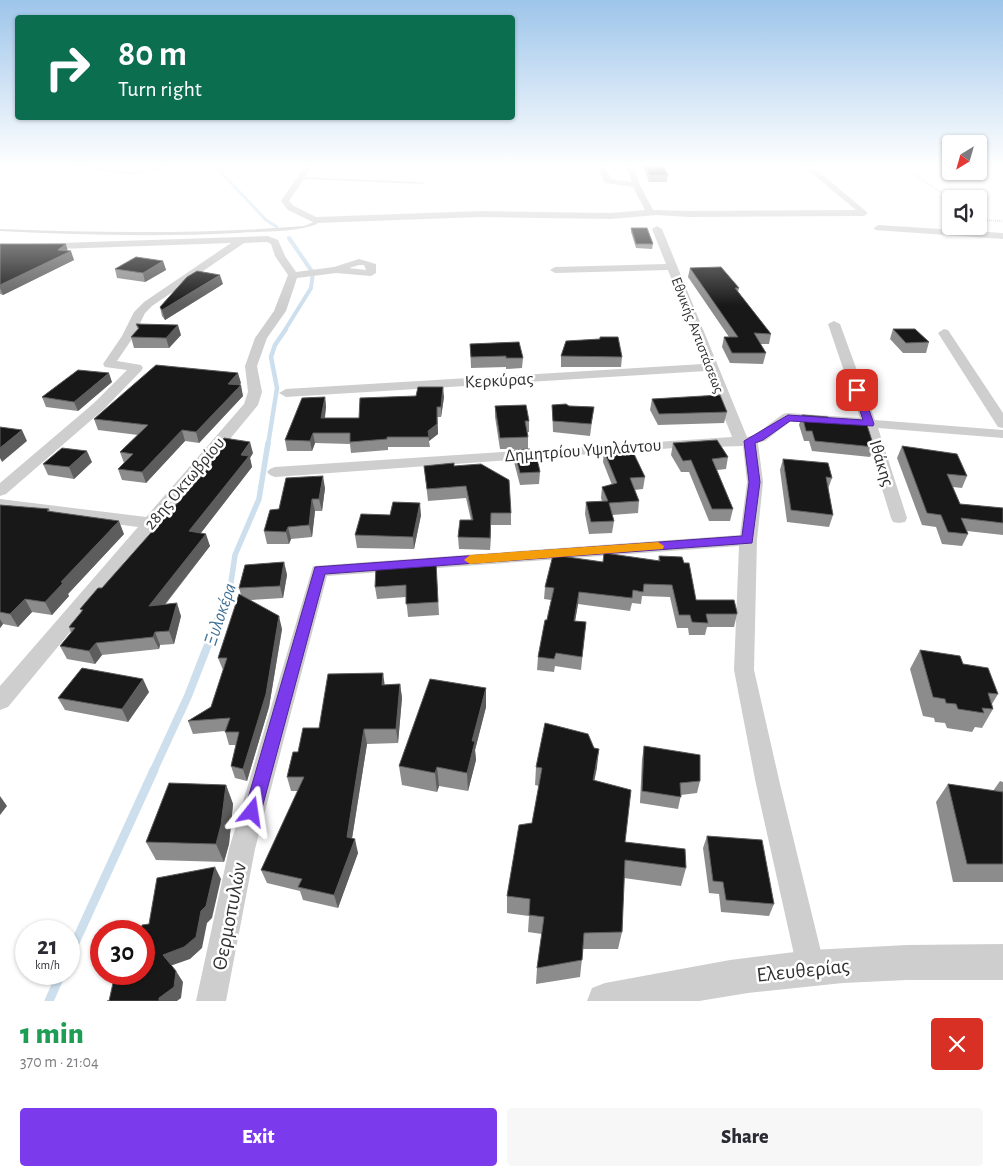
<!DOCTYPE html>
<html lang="en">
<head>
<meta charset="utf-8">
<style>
	body { margin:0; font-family:"Alegreya Sans",sans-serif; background:#f7f7f7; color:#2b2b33; height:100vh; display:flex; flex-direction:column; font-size:19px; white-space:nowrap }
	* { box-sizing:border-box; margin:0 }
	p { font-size:16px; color:#7c7c81 }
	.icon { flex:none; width:28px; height:28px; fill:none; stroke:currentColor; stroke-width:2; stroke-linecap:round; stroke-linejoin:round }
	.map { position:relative; height:1001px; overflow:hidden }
	.details { display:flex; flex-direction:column; background:#fff; flex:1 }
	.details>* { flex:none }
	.banner { position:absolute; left:15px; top:15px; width:500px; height:105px; border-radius:5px; box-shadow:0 1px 4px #0004; background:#0b6e4f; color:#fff; overflow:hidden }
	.needle { width:32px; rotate:217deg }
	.buttons { position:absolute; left:942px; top:135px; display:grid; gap:10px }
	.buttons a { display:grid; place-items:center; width:45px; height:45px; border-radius:5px; background:#fff; box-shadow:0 1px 4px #0004; font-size:25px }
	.speed { position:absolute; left:15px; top:920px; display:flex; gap:10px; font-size:25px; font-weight:700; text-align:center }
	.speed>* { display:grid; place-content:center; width:65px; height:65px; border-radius:50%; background:#fff; box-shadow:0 1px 4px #0004; line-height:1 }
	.speed small { font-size:12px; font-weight:400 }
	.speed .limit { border:8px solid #d22; background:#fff; color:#111 }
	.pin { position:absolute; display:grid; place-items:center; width:42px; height:42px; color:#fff; margin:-21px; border-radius:10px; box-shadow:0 2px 8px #0006 }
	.me { position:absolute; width:55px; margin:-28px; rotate:15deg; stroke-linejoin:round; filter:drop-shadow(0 0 4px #0008) }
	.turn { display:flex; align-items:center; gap:18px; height:105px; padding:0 20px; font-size:22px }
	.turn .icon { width:65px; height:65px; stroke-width:2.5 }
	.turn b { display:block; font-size:35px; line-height:42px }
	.round { display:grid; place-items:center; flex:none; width:52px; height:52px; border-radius:5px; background:#f7f7f7 }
	.headline { display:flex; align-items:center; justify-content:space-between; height:85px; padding:0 20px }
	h1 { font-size:30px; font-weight:800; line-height:38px; color:#1e9e55 }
	.cta { display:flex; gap:10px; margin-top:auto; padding:10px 20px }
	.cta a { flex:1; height:58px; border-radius:5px; background:#7c3aed; color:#fff; font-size:20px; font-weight:800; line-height:58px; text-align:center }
	.cta a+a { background:#f7f7f7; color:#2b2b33 }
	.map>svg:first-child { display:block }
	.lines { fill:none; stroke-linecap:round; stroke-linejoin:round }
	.stream-far5 { stroke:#cddfed; stroke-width:3 }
	.stream-far4 { stroke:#cddfed; stroke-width:4 }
	.stream-far3 { stroke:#cddfed; stroke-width:4.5 }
	.stream-far2 { stroke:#cddfed; stroke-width:5.5 }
	.stream-far1 { stroke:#cddfed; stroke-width:8 }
	.stream { stroke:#cddfed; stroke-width:9 }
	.path { stroke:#cecece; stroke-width:2; stroke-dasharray:1 1; stroke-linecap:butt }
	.service { fill:#cecece; fill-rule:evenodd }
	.minor { fill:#cecece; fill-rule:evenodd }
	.tertiary { fill:#cecece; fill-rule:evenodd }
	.wall { fill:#8c8c8c }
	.shaded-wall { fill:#5d5d5d }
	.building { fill:#181818; stroke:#5d5d5d }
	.route { fill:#7c3aed; stroke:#51269a }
	.slow { fill:#f59e0b }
	.labels { text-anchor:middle; stroke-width:5; stroke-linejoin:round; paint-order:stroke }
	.far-street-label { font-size:15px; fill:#313131; stroke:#fff }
	.street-label { font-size:18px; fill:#313131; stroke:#fff }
	.water-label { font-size:19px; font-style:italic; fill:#3e6f95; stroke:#fff }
	.near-street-label { font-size:21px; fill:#313131; stroke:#fff }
</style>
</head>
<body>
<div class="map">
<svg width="1003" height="1001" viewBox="0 0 1003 1001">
	<rect width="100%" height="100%" fill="#fff"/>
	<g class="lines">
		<polyline class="stream-far5" points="215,166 266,220 277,227"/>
		<polyline class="stream-far4" points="285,330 311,288 313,273 289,238"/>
		<polyline class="stream-far3" points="268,445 277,388 271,357 275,345 286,329"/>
		<polyline class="stream-far2" points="230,589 235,555 259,499 268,443"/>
		<polyline class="stream-far1" points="153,772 188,696 230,588"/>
		<g class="stream">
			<polyline points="69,956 154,770"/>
			<polyline points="49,1001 61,974"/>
		</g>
		<g class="path">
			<polyline points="902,166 951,199"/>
			<polyline points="979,220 1003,221"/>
		</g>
		<g class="service">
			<path d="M65,166c22,0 43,5 64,6 8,0 16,0 24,-2 6,-2 10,-4 16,-4l-14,5 -24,3z"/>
			<polygon points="300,177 422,182 424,183 422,184 301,179"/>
			<path d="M315,219l2,1v4c-24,9 -53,7 -79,9 -79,4 -159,2 -238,-2v-2c102,4 203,5 304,-3l10,-4 -1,-2z"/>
		</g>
		<g class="minor">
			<polygon points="305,166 313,166 289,201 294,206 316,217 481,211 611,213 645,210 633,187 605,183 597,166 605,166 611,179 632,182 626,166 634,166 639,183 653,210 690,211 856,210 803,166 812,166 868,213 864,216 690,217 656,215 611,219 481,217 315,223 288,210 281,201"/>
			<polygon points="878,225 1003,233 1003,239 875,230 874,228"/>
			<polygon points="657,226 662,229 747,437 755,435 783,414 788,413 860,418 828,324 834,321 840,324 875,420 1003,430 1003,438 878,428 907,518 905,522 899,523 893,522 891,518 863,427 791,421 765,441 758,443 763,482 757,540 754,670 780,784 825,968 821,978 811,982 801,978 797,968 756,784 734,670 739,546 327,576 255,849 226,1001 196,1001 229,849 313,566 740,535 747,482 743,446 675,448 275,477 270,475 267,472 270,469 275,467 732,437 706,371 286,397 279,393 286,389 703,364 668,270 555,273 550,270 555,267 666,264 652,229"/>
			<path d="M268,236l10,4 7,16 11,16 38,-5 25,-8 17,5v9l-5,3 -35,-3 -39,5 -11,33 -19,27 -10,28 5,26 -4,13 -250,302 -8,3v-24l138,-159 -138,-18v-10l146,18 98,-113 4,-12 -3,-26 10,-28 19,-27 14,-36 -13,-19 -4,-12 -4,-2 -23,1 -92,63 -7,7 -11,23 -17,25 24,4 2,3 -2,3 -37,38 -98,85 -6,2v-13l94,-80 33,-33 -22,-3 -2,-3 19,-28 12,-24 10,-10 87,-59 -231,8v-6zM359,265h5l2,5 -17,-2z"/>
			<polygon points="944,329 948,330 1003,413 1003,428 998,427 996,424 938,333"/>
		</g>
		<polygon class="tertiary" points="1003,944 1003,980 907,980 843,983 748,993 699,1001 587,1001 592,988 605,983 730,960 811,950 907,945"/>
	</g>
	<g class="wall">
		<polygon points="641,166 663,166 668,175 667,182 649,182 644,168 642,168"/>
		<polygon points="631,228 653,244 652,249 636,248 631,232"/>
		<polygon points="0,244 68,251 74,260 3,295 0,294"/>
		<polygon points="163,261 166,270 145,282 117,278 115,269"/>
		<polygon points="690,268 739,288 738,292 771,334 769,344 760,344 766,353 763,364 730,363 722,347 724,337 729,337 688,277"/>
		<polygon points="223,284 165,320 162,316 160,307"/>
		<polygon points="136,324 181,335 169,348 134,348 131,337 138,330"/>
		<polygon points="893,329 929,342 926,353 903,353 890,339"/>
		<polygon points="600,337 622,357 621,367 561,367 561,356 600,339"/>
		<polygon points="470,344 523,358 522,368 506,369 506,367 471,368"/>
		<polygon points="112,382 78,411 46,407 42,397"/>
		<polygon points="241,383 239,385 243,396 199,443 185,441 146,483 122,480 118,469 124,463 120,452 138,435 98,430 94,419"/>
		<polygon points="325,397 326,407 325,418 359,418 444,397 441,417 437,417 438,434 429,441 430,447 388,447 388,450 351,453 350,444 315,443 312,451 287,451 285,440"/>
		<polygon points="652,399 727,412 724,423 658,425 650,410"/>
		<polygon points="552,405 594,407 590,436 553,432"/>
		<polygon points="495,406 529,421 529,432 527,432 528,437 528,449 500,449 495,417"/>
		<polygon points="802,415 829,422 874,447 870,457 812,451 809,441 804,441 799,425"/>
		<polygon points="673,443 728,457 726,469 717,470 733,509 730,521 709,521 689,472 681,472 671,455"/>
		<polygon points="902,446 967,476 962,488 953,487 960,504 1003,508 1003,535 967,531 968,534 962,546 942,544 936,527 922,525 897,458"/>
		<polygon points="514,450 531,453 540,472 539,484 520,485 514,462"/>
		<polygon points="604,451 620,455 645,477 643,489 634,490 639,501 638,513 612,515 614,521 612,533 589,534 585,514 586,502 602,501 601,498 602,487 612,485 603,462"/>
		<polygon points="253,453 250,458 252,467 201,533 210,546 165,605 181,616 174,644 160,645 159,649 102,655 95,664 67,659 60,646 71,633 69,627 82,612 80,609 102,588 206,471 203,463"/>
		<polygon points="783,459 832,478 828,489 833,515 829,527 787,522 780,470"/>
		<polygon points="92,462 74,479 48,475 43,464"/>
		<polygon points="424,466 454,466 511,513 511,525 491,525 490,550 459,549 458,537 471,520 466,498 428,501"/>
		<polygon points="325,488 322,511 315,511 312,537 291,539 289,544 267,544 264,531 279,509"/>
		<polygon points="0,505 49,509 50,511 124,534 68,594 69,596 52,615 32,612 18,627 3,624 0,628"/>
		<polygon points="390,515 421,515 414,549 357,548 355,535"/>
		<polygon points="659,556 684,563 696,600 737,614 734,627 707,627 705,635 689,635 688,628 677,628 670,597 642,596 641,604 632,603 630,611 578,604 575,621 586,622 581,670 555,666 554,672 537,670 538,657 551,600 544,599 545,587 603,562 658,561"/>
		<polygon points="284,562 287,575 283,598 250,600 282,629 269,707 247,781 235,778 231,766 236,745 229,745 225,731 193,734 188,721 211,707 223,670 218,658 241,595 239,588"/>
		<polygon points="436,562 439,615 408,617 406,597 377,599 375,587"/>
		<polygon points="920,650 963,664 998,694 992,704 993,709 982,728 975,727 972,732 947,728 945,723 935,722 934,718 923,716 910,669"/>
		<polygon points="400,684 402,698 398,743 367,744 352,838 358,853 338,908 303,900 300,891 267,883 261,870 298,791 291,791 287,777 319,728 385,685"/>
		<polygon points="149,692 128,722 65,710 58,698"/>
		<polygon points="486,707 475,750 476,760 468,791 439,786 437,792 402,785 399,766"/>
		<polygon points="644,746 700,781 697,793 681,795 678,809 640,803 642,759"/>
		<polygon points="536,767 597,767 594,780 625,842 686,868 681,886 624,878 622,932 618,949 583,949 580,977 536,984 537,968 542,934 528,932 529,916 507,913 507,896 532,823 539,786 535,785"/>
		<polygon points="1000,781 1003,782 1003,882 953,882 936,802 948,784 993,791"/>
		<polygon points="226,785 233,804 229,844 224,862 156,860 146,842"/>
		<polygon points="707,836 774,904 769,916 721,912 719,894 709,893 703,848"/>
	</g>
	<g class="shaded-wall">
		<polygon points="66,244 68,252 71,251 74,260 3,295 0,288 0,285 58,250"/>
		<polygon points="163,261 166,270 145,282 143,273"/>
		<polygon points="220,275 223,284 165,320 162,310"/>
		<polygon points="178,325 181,335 169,348 166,338"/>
		<polygon points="109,373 112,382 78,411 74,402"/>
		<polygon points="238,373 241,383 230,394 228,384"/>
		<polygon points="241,385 243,396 199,443 196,432"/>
		<polygon points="443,387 444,397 441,417 441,407"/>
		<polygon points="325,397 326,407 323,429 321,418"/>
		<polygon points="437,407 438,434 429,441 428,431"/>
		<polygon points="22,430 27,441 2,462 0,458 0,448"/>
		<polygon points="182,430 185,441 146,483 142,472"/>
		<polygon points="313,433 315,443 312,451 310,441"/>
		<polygon points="250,442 253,453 250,458 252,467 193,543 189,531"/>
		<polygon points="87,451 92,462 74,479 69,467"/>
		<polygon points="323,476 325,488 322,511 319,499"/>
		<polygon points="312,499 315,511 312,537 309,525"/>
		<polygon points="420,503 421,515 414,549 413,537"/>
		<polygon points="491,513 491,525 490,550 490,538"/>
		<polygon points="119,521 124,534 68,594 69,596 52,615 45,602 61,582"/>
		<polygon points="288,527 291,539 289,544 286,532"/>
		<polygon points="206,534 210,546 154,618 149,606"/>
		<polygon points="284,562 287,575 283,598 280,586"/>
		<polygon points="579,592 578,604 573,633 574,621"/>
		<polygon points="25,599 32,612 18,627 10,614"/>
		<polygon points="177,603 181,616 174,644 169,631"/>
		<polygon points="279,616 282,629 269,707 247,781 243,769"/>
		<polygon points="0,619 3,624 0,628"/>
		<polygon points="155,632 160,645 159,649 153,637"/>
		<polygon points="96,643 102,655 95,664 89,651"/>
		<polygon points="383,673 385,687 382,685"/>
		<polygon points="143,679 149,692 128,722 122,709"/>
		<polygon points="400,684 402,698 398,743 396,729"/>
		<polygon points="486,688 486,707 475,750 476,760 468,791 467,773 472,741"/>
		<polygon points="364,729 367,744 350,851 347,837"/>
		<polygon points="599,749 597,767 591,798 593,780"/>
		<polygon points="437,767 439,786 437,792 435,773"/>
		<polygon points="226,785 233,804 229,844 224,862 216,844"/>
		<polygon points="0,796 7,806 0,815"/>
		<polygon points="355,839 358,853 338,908 334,895"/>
		<polygon points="215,867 221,879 212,918 207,923 202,948 190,959 170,966 163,955 201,911"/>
		<polygon points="176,971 183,982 181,998 177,1001 159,1001 159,998"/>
	</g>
	<g class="building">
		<polygon points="646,166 663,166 668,175 650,175"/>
		<polygon points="631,228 647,228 653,244 636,244"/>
		<polygon points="0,244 66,244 58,250 71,251 0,285"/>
		<polygon points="136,257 163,261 143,273 115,269"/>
		<polygon points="721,267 739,288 735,288 771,334 754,333 766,353 732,353 724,337 738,337 690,268"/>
		<polygon points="197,271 220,275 162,310 160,307 187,277"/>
		<polygon points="136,324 178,325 166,338 131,337 139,328"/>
		<polygon points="893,329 915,329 929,342 906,343"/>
		<polygon points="600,337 618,337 622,357 561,356 566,341 600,339"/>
		<polygon points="519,342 523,358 506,358 506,356 471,357 470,344"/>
		<polygon points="156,365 238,373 228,384 241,385 196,432 182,430 142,472 118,469 133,454 120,452 148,425 94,419"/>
		<polygon points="78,370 109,373 74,402 42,397"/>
		<polygon points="418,387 443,387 441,407 437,407 437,424 428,431 429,437 387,437 387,439 350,442 350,433 313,433 310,441 285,440 302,398 325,397 321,418 359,418 360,398 416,396"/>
		<polygon points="720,395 727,412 659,414 652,399"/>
		<polygon points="566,404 569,406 594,407 591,424 553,421 552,405"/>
		<polygon points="526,405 529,421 525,421 528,437 500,438 495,406"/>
		<polygon points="802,415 828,417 829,422 867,425 874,447 815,441 812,431 806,431"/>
		<polygon points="0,427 22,430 0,448"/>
		<polygon points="224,438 250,442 241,455 249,456 189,531 206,534 149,606 177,603 169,631 155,632 153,637 96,643 89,651 60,646 75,628 69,627 83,610 80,609 98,588 102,588 212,464 203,463"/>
		<polygon points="717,440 728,457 712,459 733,509 712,509 691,460 683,461 673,443"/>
		<polygon points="616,446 620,455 634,454 645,477 630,478 639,501 609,503 614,521 591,522 586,502 608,501 602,487 617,483 604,451"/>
		<polygon points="902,446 957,454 967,476 947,474 960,504 1003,508 1003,523 961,518 968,534 948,532 941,515 927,513"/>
		<polygon points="62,448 87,451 69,467 43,464"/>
		<polygon points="530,449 531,453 536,453 540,472 520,473 514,450"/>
		<polygon points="783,459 828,463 832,478 826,477 833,515 791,510"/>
		<polygon points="454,463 454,466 481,464 509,480 511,513 491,513 490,538 458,537 460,520 473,520 466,486 427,489 424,466"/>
		<polygon points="323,476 319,499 312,499 309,525 288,527 286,532 264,531 270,510 279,509 286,478"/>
		<polygon points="393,502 420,503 413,537 355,535 361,514 390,515"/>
		<polygon points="0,505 49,509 47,511 119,521 61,582 63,583 45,602 25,599 10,614 0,612"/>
		<polygon points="604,553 660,561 659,556 682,557 684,563 689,563 696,600 734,600 737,612 737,614 706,614 708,623 692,622 690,615 679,615 672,585 644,584 643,592 633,590 632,598 579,592 574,621 586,622 582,657 556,653 554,659 538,657 545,620 547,620 554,588 545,587 553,555 603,562"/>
		<polygon points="284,562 280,586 239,588 245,565"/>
		<polygon points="436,562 438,602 406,604 406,585 375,587 376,566"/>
		<polygon points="239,594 279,616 266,694 243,769 231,766 239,732 225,732 230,718 188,721 211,707 227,658 218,658"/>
		<polygon points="920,650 960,656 963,664 988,668 998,694 988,693 993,709 982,708 984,713 958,709 956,704 946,703 945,699 933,697"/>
		<polygon points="82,668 143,679 122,709 58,698"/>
		<polygon points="383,673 382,685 400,684 396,729 364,729 347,837 355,839 334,895 298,887 302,879 261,870 304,777 287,777 293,752 298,752 303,728 319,728 328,674"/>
		<polygon points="430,679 486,688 472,741 475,741 467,773 437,767 435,773 399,766"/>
		<polygon points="545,723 588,734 594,748 599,749 593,780 631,790 625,842 685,849 686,868 625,860 622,932 584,933 582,960 537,968 544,917 529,915 530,899 507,896 519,825 532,823 542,768 536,767"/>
		<polygon points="644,746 700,755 700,781 680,783 681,797 642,791"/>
		<polygon points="169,783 226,785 221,825 216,844 146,842"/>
		<polygon points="948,784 1003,792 1003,864 967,864"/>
		<polygon points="707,836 762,840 774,904 726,900 723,882 713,881"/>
		<polygon points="215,867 206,906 201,911 196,937 184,947 163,955 176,971 174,987 159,998 159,1001 107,1001 109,1001 115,974 144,974 144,931 141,931 142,925 149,924 157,878"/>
	</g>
	<linearGradient id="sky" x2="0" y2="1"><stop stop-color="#9dc5ea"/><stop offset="0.54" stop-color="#fff"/><stop offset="1" stop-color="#fff" stop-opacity="0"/></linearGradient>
	<rect width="1003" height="306" fill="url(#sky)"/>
	<polygon class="route" points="857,388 862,390 874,424 873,426 790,421 763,440 755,443 760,482 752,543 325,574 261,812 259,818 252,820 246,818 244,812 315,567 742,536 749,482 744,441 788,415 863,420 853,390"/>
	<polygon class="slow" points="658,542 664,546 663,549 470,564 464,560 470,555"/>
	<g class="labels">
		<g class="far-street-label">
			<text transform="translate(698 335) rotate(69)" y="5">Εθνικής Αντιστάσεως</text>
		</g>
		<g class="street-label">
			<text transform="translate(499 380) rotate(-3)" y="6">Κερκύρας</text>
			<text transform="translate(583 450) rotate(-4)" y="6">Δημητρίου Υψηλάντου</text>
			<text transform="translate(882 463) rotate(73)" y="6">Ιθάκης</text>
			<text transform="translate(184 483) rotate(-50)" y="6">28ης Οκτωβρίου</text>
		</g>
		<g class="water-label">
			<text transform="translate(219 614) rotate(-71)" y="7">Ξυλοκέρα</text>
		</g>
		<g class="near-street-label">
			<text transform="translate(229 916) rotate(-79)" y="7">Θερμοπυλών</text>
			<text transform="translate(803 970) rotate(-6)" y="7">Ελευθερίας</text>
		</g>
	</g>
</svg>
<div class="buttons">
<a><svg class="needle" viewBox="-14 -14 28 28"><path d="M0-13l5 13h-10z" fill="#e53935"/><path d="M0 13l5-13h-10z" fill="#7c7c81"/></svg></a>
<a><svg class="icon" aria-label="sound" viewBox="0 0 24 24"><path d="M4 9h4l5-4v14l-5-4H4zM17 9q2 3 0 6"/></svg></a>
</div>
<div class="speed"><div>21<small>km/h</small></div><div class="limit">30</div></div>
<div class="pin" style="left:857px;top:390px;background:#d93025"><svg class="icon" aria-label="arrive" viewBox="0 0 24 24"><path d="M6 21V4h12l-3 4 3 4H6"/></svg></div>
<svg class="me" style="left:252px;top:812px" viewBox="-20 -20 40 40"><path d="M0-17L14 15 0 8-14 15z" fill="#7c3aed" stroke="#fff" stroke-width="4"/></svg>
<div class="banner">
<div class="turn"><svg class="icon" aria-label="right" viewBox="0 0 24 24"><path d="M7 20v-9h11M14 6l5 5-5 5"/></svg><div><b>80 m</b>Turn right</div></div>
</div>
</div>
<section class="details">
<div class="headline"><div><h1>1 min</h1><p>370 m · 21:04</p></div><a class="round" style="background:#d93025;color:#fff"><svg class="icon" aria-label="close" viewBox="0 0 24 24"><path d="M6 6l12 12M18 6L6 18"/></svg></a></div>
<div class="cta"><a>Exit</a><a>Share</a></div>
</section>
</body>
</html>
